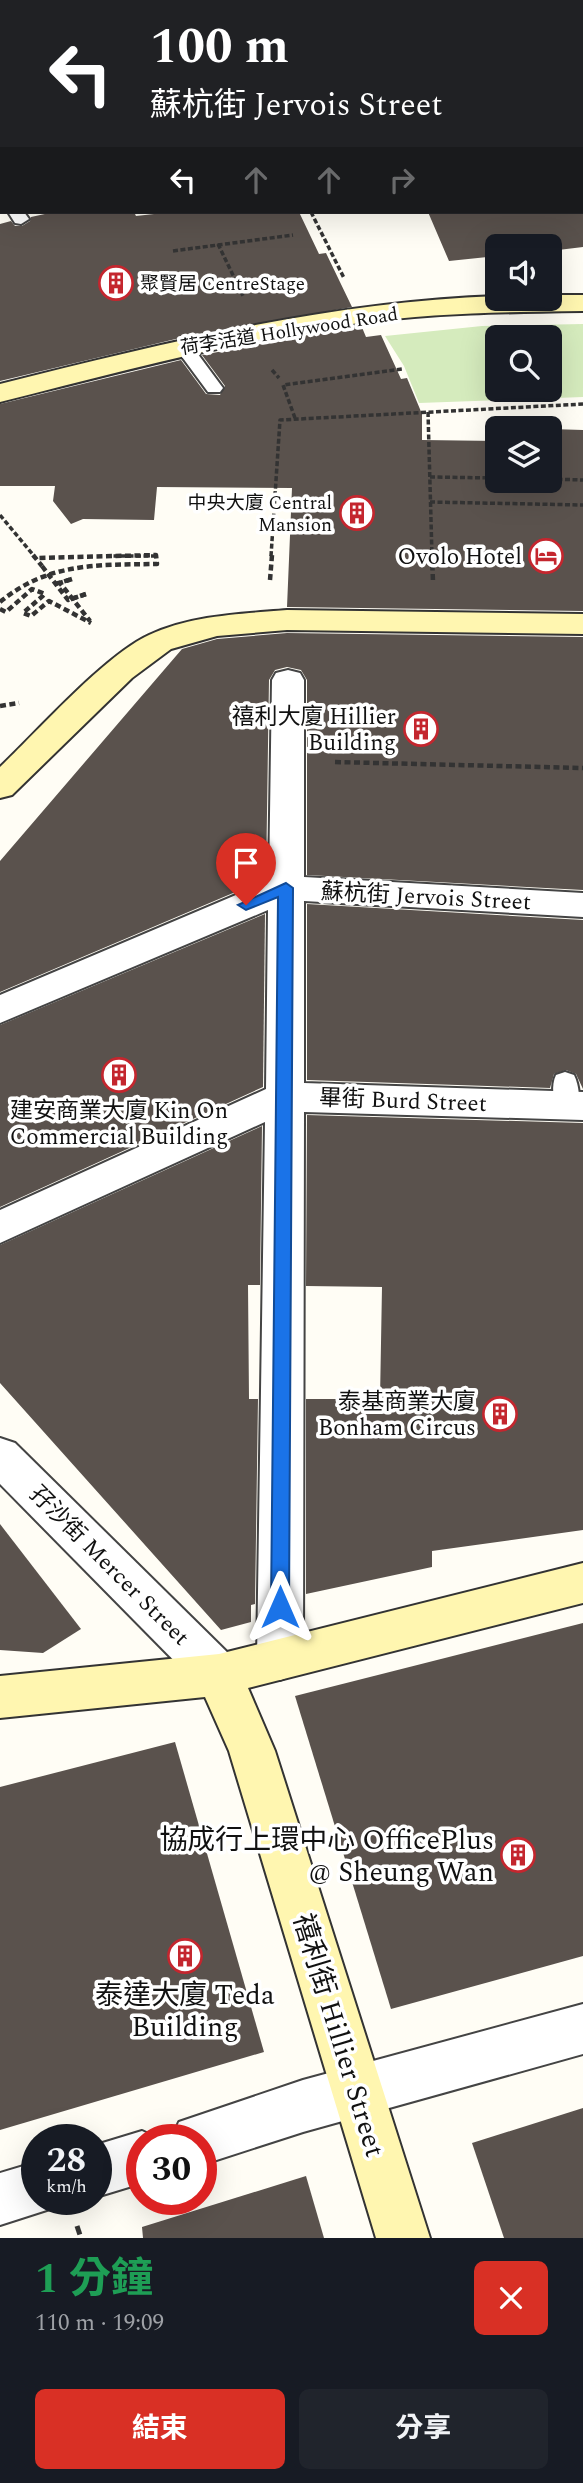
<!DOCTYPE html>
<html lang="zh-TW">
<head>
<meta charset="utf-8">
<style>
	body { margin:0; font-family:Spectral,"Noto Sans TC",serif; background:#20242c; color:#f1f3f6; height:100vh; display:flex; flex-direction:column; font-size:26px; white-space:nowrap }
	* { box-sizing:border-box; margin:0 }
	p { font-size:23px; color:#9ea1a6 }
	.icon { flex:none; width:38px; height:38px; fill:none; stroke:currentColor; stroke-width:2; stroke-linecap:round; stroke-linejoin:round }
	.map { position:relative; height:2238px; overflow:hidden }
	.side { display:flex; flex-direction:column; background:#171b24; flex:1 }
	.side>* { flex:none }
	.banner { position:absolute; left:0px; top:0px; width:584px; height:214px; box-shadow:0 7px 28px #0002; background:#202124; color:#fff; overflow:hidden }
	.controls { position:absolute; left:485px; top:234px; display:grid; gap:14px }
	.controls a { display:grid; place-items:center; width:77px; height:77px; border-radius:10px; background:#171b24; box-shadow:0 7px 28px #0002; font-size:35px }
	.speed { position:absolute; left:21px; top:2124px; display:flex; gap:14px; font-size:35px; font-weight:700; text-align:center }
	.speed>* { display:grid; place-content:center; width:91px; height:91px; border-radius:50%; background:#171b24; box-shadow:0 7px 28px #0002; line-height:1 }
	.speed small { font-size:18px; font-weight:400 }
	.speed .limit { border:10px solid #d22; background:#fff; color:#111 }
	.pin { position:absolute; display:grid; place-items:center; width:60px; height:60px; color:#fff; margin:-72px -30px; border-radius:50% 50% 50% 0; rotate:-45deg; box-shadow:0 0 7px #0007 }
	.pin .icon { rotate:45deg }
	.me { position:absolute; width:77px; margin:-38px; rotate:0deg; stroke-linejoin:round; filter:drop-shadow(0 0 5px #0008) }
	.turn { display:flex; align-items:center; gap:24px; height:147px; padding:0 35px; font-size:32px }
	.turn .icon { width:91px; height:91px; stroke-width:2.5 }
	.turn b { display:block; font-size:49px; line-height:60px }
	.lanes { display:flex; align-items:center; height:66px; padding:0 35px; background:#0003; justify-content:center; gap:35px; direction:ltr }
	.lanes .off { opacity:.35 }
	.round { display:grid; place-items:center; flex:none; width:74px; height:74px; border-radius:10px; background:#20242c }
	.summary { display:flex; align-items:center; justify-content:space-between; height:119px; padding:0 35px }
	h1 { font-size:42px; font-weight:700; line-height:52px; color:#1e9e55 }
	.cta { display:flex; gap:14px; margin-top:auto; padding:14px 35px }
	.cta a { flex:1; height:80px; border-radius:10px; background:#d93025; color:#fff; font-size:28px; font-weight:700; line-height:80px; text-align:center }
	.cta a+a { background:#20242c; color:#f1f3f6 }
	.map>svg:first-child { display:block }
	.green { fill:#d5ebbd; fill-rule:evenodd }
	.building { fill:#5a524d }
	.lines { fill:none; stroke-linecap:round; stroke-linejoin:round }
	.lane-casing { stroke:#444; stroke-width:4 }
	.street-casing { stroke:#444; stroke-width:4 }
	.secondary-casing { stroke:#333; stroke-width:4 }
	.path-far2 { stroke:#333; stroke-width:3.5; stroke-dasharray:5 2.5; stroke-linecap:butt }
	.path-far1 { stroke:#333; stroke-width:4.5; stroke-dasharray:6 3.5; stroke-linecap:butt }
	.path { stroke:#333; stroke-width:5; stroke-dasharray:9 4.5; stroke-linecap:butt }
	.lane { fill:#fff; fill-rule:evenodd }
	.street { fill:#fff; fill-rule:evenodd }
	.secondary { fill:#fff6b0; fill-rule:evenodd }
	.path-bridge { stroke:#333; stroke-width:4.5; stroke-dasharray:6 3.5; stroke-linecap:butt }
	.route { fill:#1a73e8; stroke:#114b97; stroke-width:2 }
	.labels { text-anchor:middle; stroke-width:7; stroke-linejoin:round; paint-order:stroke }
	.far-poi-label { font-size:19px; fill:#111; stroke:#fff; text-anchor:start }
	.far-street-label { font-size:19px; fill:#111; stroke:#fff }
	.poi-label { font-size:23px; fill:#111; stroke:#fff; text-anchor:end }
	.street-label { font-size:23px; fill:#111; stroke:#fff }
	.near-poi-label { font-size:28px; fill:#111; stroke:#fff; text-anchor:end }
	.near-street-label { font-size:28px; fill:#111; stroke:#fff }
</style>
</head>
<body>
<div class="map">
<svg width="583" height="2238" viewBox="0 0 583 2238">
	<rect width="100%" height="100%" fill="#fffdf5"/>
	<path class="green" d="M583,324v73l-164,6 -15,-37 -19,-30 97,-10zM497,338h53v52h-53z"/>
	<g class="building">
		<polygon points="54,212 134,212 136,216 172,212 299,212 319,254 326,253 352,307 184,337 0,381 0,224 11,221 15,226 22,226 30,221 31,217"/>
		<polygon points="428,212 583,212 583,247 550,251 550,247 497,247 497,256 449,261"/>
		<polygon points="361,325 366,337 381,335 401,379 407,378 422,414 422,440 497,441 497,481 550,481 550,429 583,430 583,611 287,607 292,488 157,487 154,520 83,519 71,524 53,501 55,486 0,486 0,404 181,360 206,394 220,395 225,386 202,355"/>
		<polygon points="287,633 583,637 583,890 307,875 307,680 301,670 287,667 275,670 269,680 266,879 0,992 0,861 182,649 217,639"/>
		<polygon points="307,904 583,920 583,1089 576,1074 566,1070 554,1074 550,1088 307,1080"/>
		<polygon points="265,914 263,1087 0,1207 0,1025"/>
		<polygon points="307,1115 583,1123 583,1530 432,1551 432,1567 306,1594 306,1399 380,1399 382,1287 306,1286"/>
		<polygon points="262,1126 260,1285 248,1285 249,1399 258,1399 255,1604 251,1605 251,1622 221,1630 0,1383 0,1245"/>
		<polygon points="0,1524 81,1629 43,1653 0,1650"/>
		<polygon points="583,1623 583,1956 391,2009 295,1696"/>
		<polygon points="175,1742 264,2052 0,2130 0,1787"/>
		<polygon points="583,2108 583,2238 504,2238 472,2143"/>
		<polygon points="306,2176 324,2238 143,2238 142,2227"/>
	</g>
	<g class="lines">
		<g class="lane-casing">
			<g id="lane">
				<polygon points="8,212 24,212 29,219 21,224 15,223"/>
				<polygon points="183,341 189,342 220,384 223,388 220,392 208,392 177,350 174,346"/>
				<path d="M565,1072l9,3c5,10 7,26 2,36l-9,3 -9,-3c-5,-10 -7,-26 -2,-36z"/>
			</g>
		</g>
		<g class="street-casing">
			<g id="street">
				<rect x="0" y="196" width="2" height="16"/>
				<polygon points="288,670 300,673 304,680 304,877 583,893 583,917 304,901 304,1083 583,1092 583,1120 304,1112 303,1660 296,1674 280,1680 264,1674 257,1660 265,1122 0,1243 0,1210 266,1089 268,910 0,1023 0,995 269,881 272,680 276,673"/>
				<polygon points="0,1438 15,1443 235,1660 242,1675 235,1690 219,1696 203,1690 0,1484"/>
				<polygon points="583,2004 583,2054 303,2132 201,2165 201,2140 171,2140 179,2122 303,2080"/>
				<polygon points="142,2131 161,2140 142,2140 142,2183 96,2197 96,2145"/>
				<polygon points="37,2162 37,2200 58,2200 56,2207 0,2225 0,2173"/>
			</g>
		</g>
		<g class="secondary-casing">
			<g id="secondary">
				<path d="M550,295h33v16c-75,1 -150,2 -224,12 -121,17 -240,49 -359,79v-18c164,-41 327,-82 497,-88v3h53z"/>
				<path d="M287,610l296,4v20l-296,-4 -70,6 -46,13 -39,29 -120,117 -12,3v-31c37,-35 105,-112 149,-132 43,-20 92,-21 138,-25z"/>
				<polygon points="583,1563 583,1603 248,1688 275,1751 430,2238 376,2238 229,1751 205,1697 0,1718 0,1676 219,1654"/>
			</g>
		</g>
		<g class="path-far2">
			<polyline points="505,2 519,0"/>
			<polyline points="311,212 344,278"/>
			<polyline points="218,244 243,296"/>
			<polyline points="173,251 293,235"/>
			<polyline points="272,370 279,378"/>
			<polyline points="428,412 432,556"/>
			<polyline points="295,418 283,385 402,369"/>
			<polyline points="430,477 497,478"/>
			<polyline points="550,479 583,480"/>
			<polyline points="430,502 583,505"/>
			<polyline points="0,515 34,556"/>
			<polyline points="106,556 156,556"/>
			<polyline points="271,556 280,420 583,404"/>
		</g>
		<g class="path-far1">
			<polyline points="33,555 42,566"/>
			<polyline points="432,555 433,582"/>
			<polyline points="72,579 60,583 90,621"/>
			<polyline points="270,580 272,555"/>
			<polyline points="71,599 86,594"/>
			<path d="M0,602c49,-40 97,-37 157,-38l-1,-9 -120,3"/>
			<polyline points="0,609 6,612 32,589 45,594 23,613 31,616 49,601 91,623"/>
			<polyline points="0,706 19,703"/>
			<polyline points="335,762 583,768"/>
		</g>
		<polyline class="path" points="77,2226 81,2238"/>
		<use href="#lane" class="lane"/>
		<use href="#street" class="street"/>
		<use href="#secondary" class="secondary"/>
		<g class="path-bridge">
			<polyline points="42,566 68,600 86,594"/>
			<polyline points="55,584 72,579"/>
		</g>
	</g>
	<polygon class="route" points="286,883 293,888 289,1607 287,1613 280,1615 273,1613 271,1607 278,897 246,910 238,905"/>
	<defs>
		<g id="building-ring" transform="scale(1.75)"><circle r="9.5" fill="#fff" stroke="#c4262e" stroke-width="1.5"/><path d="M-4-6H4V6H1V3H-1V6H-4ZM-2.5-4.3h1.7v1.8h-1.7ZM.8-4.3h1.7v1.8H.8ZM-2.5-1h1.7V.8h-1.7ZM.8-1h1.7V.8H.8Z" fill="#c4262e"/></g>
		<g id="hotel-ring" transform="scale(1.75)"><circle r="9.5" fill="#fff" stroke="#c4262e" stroke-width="1.5"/><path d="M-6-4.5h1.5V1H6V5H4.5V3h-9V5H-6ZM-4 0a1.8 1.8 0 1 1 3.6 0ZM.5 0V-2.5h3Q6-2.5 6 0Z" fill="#c4262e"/></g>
	</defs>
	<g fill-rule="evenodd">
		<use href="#building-ring" x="116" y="283"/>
		<use href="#building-ring" x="357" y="513"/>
		<use href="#hotel-ring" x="546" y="556"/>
		<use href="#building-ring" x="421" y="729"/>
		<use href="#building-ring" x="119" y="1075"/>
		<use href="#building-ring" x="500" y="1414"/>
		<use href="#building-ring" x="518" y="1855"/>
		<use href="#building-ring" x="185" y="1956"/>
	</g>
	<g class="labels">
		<g class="far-poi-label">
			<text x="140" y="290">聚賢居 CentreStage</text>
			<text x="332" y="509" text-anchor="end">中央大廈 Central<tspan x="332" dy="22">Mansion</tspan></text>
		</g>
		<g class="far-street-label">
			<text transform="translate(289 330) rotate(-9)" y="7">荷李活道 Hollywood Road</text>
		</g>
		<g class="poi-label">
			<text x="522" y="564">Ovolo Hotel</text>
			<text x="396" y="724">禧利大廈 Hillier<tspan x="396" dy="26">Building</tspan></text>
			<text x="119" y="1118" text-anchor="middle">建安商業大廈 Kin On<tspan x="119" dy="26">Commercial Building</tspan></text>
			<text x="476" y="1409">泰基商業大廈<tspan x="476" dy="26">Bonham Circus</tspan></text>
		</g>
		<g class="street-label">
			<text transform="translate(426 896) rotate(3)" y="8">蘇杭街 Jervois Street</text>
			<text transform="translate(403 1100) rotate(2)" y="8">畢街 Burd Street</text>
			<text transform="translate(110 1565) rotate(45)" y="8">孖沙街 Mercer Street</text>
		</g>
		<g class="near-poi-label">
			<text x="494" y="1849">協成行上環中心 OfficePlus<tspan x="494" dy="32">@ Sheung Wan</tspan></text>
			<text x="185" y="2004" text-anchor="middle">泰達大廈 Teda<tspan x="185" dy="32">Building</tspan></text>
		</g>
		<g class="near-street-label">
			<text transform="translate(340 2035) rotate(73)" y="10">禧利街 Hillier Street</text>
		</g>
	</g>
</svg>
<div class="controls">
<a><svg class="icon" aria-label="sound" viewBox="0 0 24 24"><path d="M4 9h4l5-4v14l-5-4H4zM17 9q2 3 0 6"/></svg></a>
<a><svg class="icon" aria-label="search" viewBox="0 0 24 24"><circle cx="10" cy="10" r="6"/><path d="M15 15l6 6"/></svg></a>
<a><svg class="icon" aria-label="layers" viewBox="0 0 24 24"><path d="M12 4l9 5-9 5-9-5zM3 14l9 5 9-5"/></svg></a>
</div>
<div class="speed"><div>28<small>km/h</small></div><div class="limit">30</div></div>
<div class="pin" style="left:246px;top:905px;background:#d93025"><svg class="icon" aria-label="arrive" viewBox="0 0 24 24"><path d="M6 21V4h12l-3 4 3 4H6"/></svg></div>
<svg class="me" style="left:280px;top:1607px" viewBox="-20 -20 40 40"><path d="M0-17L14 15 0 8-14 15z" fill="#1a73e8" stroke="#fff" stroke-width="4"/></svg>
<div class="banner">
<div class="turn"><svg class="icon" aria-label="left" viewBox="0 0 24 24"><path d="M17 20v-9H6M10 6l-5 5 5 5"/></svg><div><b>100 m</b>蘇杭街 Jervois Street</div></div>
<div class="lanes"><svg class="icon" aria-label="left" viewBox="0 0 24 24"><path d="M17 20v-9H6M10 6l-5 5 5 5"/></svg><svg class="icon off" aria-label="ahead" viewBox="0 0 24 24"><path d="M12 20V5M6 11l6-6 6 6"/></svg><svg class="icon off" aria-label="ahead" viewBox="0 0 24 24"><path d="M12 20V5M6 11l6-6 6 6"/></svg><svg class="icon off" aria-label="right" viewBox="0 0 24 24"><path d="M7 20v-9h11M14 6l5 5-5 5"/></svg></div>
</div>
</div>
<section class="side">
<div class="summary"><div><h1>1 分鐘</h1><p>110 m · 19:09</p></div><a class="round" style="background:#d93025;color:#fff"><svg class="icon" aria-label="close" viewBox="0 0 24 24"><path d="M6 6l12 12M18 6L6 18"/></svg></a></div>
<div class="cta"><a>結束</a><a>分享</a></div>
</section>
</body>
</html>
